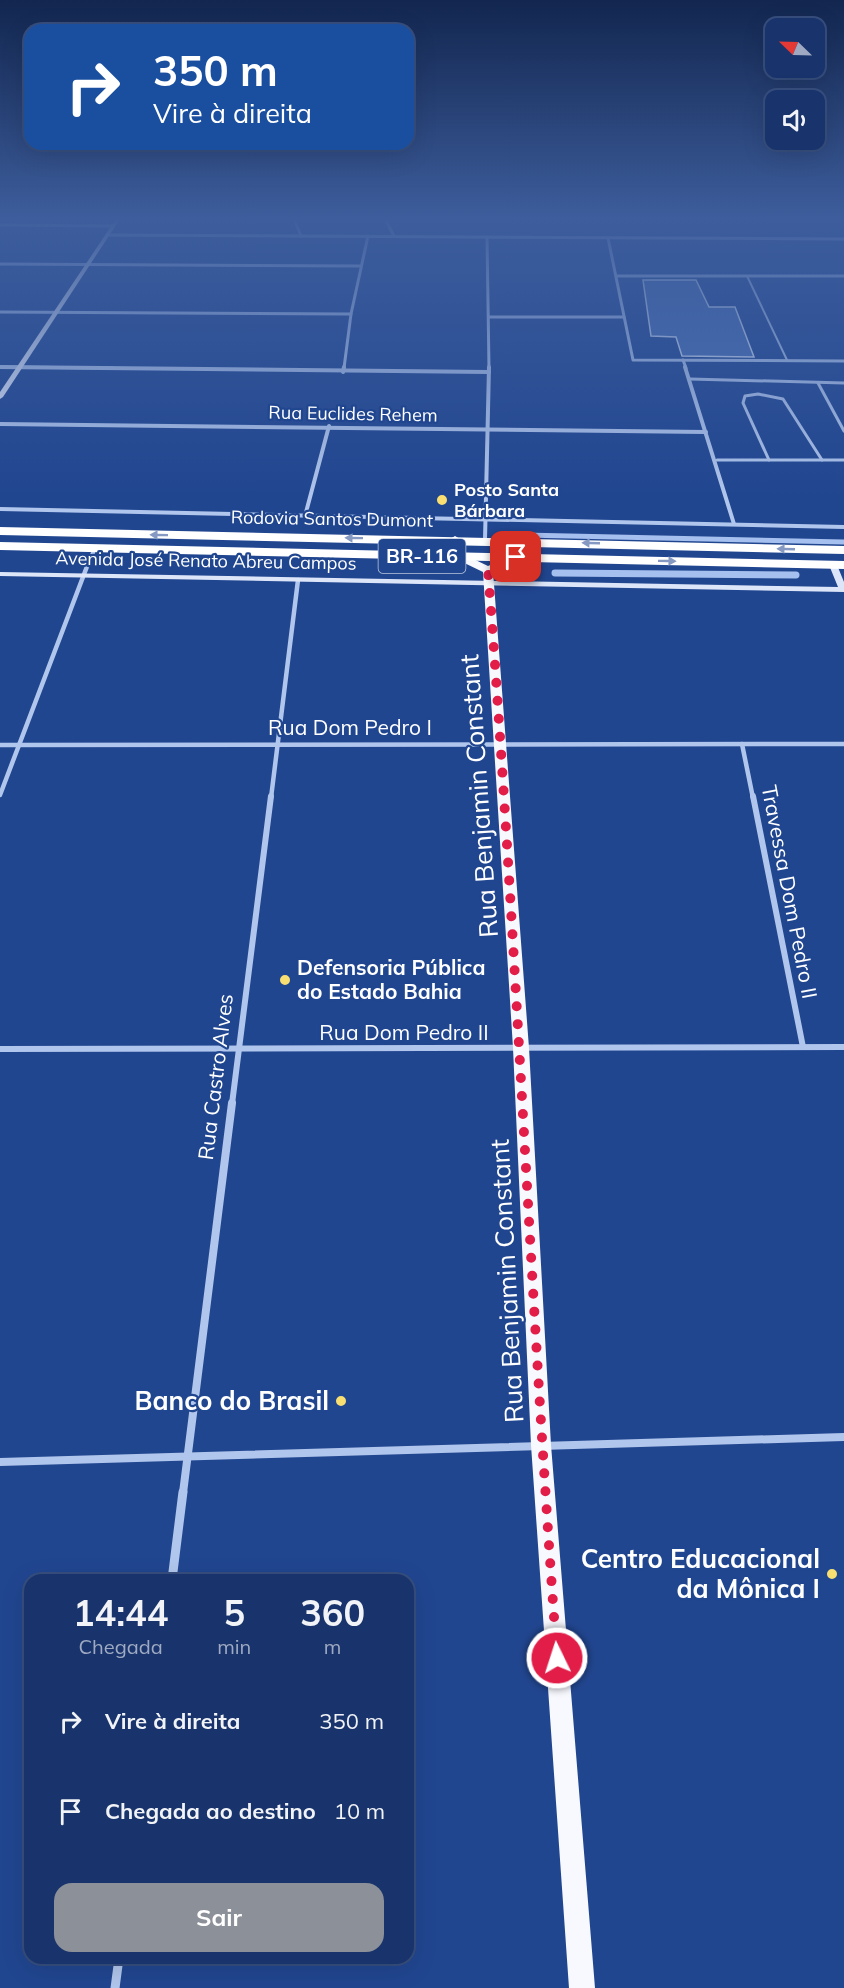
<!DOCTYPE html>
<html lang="pt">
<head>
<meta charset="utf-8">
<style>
	body { margin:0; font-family:Mulish,sans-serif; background:#263f74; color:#f1f3f6; height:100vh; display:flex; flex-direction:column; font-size:22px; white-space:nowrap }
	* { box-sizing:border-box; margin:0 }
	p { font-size:20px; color:#9faac2 }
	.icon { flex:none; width:33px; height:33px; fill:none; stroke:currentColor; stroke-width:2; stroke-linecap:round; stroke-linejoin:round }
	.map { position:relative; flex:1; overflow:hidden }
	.panel { position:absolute; left:24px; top:1574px; width:390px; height:390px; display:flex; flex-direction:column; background:#19346c; border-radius:18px; box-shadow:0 6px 24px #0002,0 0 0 2px #374f7f }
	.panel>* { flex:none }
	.guide { position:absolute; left:24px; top:24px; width:390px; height:126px; border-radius:18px; box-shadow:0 6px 24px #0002,0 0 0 2px #374f7f; background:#1a4fa0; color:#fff; overflow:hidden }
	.needle { width:39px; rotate:293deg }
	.buttons { position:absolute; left:765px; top:18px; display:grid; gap:12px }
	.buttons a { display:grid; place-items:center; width:60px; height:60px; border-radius:12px; background:#19346c; box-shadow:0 6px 24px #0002,0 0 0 2px #374f7f; font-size:30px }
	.pin { position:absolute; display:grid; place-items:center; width:51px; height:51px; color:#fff; margin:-26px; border-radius:12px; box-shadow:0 3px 9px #0006 }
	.me { position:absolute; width:66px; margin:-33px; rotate:356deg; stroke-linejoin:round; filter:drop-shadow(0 0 4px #0008) }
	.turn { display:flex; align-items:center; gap:21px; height:126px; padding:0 30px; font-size:27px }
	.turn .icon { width:78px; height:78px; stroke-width:2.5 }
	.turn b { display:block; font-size:42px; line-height:51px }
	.eta { display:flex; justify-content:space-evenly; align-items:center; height:102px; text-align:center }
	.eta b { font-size:36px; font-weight:700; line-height:42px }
	.button { display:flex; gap:12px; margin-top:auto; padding:12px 30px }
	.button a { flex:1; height:69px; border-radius:18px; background:#8c9099; color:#fff; font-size:24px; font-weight:700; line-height:69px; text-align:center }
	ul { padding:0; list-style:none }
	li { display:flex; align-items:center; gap:18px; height:90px; padding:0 30px }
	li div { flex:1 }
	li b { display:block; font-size:22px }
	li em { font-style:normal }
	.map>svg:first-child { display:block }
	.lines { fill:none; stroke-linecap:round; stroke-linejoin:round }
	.stream-far1 { stroke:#a5bfee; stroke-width:5 }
	.stream { stroke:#a5bfee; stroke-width:7 }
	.building { fill:#4970b7; stroke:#d6e3f9; stroke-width:1.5 }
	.lane-far1 { stroke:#b1c6ec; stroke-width:2 }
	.lane { stroke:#b1c6ec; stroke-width:3 }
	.street-far5 { stroke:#b1c6ec; stroke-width:3 }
	.street-far4 { stroke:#b1c6ec; stroke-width:4 }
	.street-far3 { stroke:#b1c6ec; stroke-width:4.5 }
	.street-far2 { stroke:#b1c6ec; stroke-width:6 }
	.street-far1 { stroke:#b1c6ec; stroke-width:8 }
	.street { stroke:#b1c6ec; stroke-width:9 }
	.secondary { fill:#dde6f9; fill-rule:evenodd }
	.primary { fill:#f7f9ff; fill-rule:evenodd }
	.highway { fill:#fff; fill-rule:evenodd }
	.oneway { fill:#8599c2 }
	.route { stroke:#e11d48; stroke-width:10; stroke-dasharray:0 18 }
	.poi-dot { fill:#f9df72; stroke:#214690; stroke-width:2 }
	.labels { text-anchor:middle; stroke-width:4.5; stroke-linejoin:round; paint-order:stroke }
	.far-street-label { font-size:18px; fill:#fff; stroke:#214690 }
	.far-poi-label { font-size:18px; font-weight:bold; fill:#fff; stroke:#214690; text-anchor:start }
	.shield { fill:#214690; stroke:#bcc8de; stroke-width:1.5 }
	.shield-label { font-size:20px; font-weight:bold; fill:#fff }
	.street-label { font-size:21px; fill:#fff; stroke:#214690 }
	.poi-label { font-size:21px; font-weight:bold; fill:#fff; stroke:#214690; text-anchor:start }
	.near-street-label { font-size:26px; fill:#fff; stroke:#214690 }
	.near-poi-label { font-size:26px; font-weight:bold; fill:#fff; stroke:#214690; text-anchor:end }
</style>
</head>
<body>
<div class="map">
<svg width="844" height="1988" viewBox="0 0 844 1988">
	<rect width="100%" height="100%" fill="#214690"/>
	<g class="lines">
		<polyline class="stream-far1" points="523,535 844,542"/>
		<polyline class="stream" points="555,573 796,575"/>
	</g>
	<polygon class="building" points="643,280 696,280 709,307 735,307 754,357 682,356 676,337 651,336"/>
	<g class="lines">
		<polyline class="lane-far1" points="747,276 787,360"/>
		<g class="lane">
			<polyline points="690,379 844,383"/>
			<polyline points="818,383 844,431"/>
			<polyline points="717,460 844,460"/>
			<polyline points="769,460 743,403 745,396 758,394 783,399 822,460"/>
		</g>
		<g class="street-far5">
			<polyline points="294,219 301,236"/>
			<polyline points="385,219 394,236"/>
			<polyline points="0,225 113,226"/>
			<polyline points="107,235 844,239"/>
			<polyline points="487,237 489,368"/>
			<polyline points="608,238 633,360 844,361"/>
			<polyline points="0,264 361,266"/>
			<polyline points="617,276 844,276"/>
			<polyline points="0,312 351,314"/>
			<polyline points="489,317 624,317"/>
			<polyline points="683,360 686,368"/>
			<polyline points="0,367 113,368"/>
			<polyline points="344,368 351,314 368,236"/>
		</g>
		<g class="street-far4">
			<polyline points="0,367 489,372"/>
			<polyline points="685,367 734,524"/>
			<polyline points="343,372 344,367"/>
			<polyline points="0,424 706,432"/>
			<polyline points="0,509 844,527"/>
			<polyline points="305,516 329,426"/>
			<polyline points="485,540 489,367"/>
			<polyline points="91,557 95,548"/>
		</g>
		<g class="street-far3">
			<polyline points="742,744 753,798"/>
			<polyline points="0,745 844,744"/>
			<polyline points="0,795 91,556"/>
			<polyline points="271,798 298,580"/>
		</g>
		<g class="street-far2">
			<polyline points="753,796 803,1047"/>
			<polyline points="0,1049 844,1047"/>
			<polyline points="232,1104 271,796"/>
		</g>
		<g class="street-far1">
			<polyline points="0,1462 844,1437"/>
			<polyline points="183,1493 232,1103"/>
		</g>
		<g class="street">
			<polyline points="172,1580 183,1492"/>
			<polyline points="115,1988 119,1958"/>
		</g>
		<g class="secondary">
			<polygon points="116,219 120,219 3,397 0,399 0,392"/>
			<polygon points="830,563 837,565 844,582 844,592 0,576 0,572 838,587 829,565"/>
		</g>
		<polygon class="primary" points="455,536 460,539 463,554 488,566 511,556 513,539 521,541 520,559 493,571 529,1048 551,1445 595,1988 569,1988 531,1445 513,1048 483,572 454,558 450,539"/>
		<g class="highway">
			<polygon points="0,527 844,546 844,554 0,535"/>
			<polygon points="0,542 844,561 844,569 0,550"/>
		</g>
	</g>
	<defs><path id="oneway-solid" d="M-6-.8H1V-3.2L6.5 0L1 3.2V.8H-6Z" transform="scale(1.5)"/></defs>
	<g class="oneway">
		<use href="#oneway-solid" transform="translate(159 535) rotate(-179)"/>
		<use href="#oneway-solid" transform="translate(354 538) rotate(-179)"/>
		<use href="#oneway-solid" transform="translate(591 543) rotate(-178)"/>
		<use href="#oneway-solid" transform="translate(786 549) rotate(-178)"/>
		<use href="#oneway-solid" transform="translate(667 561) rotate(1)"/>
	</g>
	<linearGradient id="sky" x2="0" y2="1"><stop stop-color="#12264f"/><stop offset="0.44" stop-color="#3d5d9c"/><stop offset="1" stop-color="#3d5d9c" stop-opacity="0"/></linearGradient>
	<rect width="844" height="497" fill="url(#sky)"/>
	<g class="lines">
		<path class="route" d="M516,557l-28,13c28,362 42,725 69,1088"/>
	</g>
	<g class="poi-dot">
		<circle cx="442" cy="500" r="6"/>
		<circle cx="285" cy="980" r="6"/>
		<circle cx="341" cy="1401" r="6"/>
		<circle cx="832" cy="1574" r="6"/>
	</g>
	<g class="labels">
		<g class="far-street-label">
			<text transform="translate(353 414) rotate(1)" y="6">Rua Euclides Rehem</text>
			<text transform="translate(332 519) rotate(1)" y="6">Rodovia Santos Dumont</text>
			<text transform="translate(206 561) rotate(1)" y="6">Avenida José Renato Abreu Campos</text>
		</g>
		<g class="far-poi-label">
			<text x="454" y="496">Posto Santa<tspan x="454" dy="21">Bárbara</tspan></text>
		</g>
		<rect class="shield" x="378.5" y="539" width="87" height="34" rx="4.5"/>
		<g class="shield-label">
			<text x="422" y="563">BR-116</text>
		</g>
		<g class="street-label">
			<text x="350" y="735">Rua Dom Pedro I</text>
			<text transform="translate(789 892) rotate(79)" y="7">Travessa Dom Pedro II</text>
			<text x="404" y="1040">Rua Dom Pedro II</text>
			<text transform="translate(216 1077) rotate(-83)" y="7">Rua Castro Alves</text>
		</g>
		<g class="poi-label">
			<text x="297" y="975">Defensoria Pública<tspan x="297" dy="24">do Estado Bahia</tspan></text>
		</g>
		<g class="near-street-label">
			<text transform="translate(479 796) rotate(-94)" y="9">Rua Benjamin Constant</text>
			<text transform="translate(507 1281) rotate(-93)" y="9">Rua Benjamin Constant</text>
		</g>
		<g class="near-poi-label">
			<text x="329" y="1410">Banco do Brasil</text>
			<text x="820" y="1568">Centro Educacional<tspan x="820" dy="30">da Mônica I</tspan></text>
		</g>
	</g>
</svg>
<div class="buttons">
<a><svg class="needle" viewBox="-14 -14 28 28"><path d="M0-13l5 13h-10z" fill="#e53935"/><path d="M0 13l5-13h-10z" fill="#9faac2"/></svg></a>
<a><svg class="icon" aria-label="sound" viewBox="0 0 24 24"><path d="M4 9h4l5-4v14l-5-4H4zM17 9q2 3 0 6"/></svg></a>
</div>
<div class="pin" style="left:516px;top:557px;background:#d93025"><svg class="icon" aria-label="arrive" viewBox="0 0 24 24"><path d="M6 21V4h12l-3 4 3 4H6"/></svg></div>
<svg class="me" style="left:557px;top:1658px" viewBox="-20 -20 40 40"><circle r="17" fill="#e11d48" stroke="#fff" stroke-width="3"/><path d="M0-11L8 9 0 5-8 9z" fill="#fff"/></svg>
<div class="guide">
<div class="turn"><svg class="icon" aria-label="right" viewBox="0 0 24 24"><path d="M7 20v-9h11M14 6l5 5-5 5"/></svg><div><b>350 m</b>Vire à direita</div></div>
</div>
<section class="panel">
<div class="eta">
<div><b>14:44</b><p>Chegada</p></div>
<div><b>5</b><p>min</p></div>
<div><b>360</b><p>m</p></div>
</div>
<ul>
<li><svg class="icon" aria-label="right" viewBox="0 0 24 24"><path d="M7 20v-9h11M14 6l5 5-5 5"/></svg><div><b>Vire à direita</b></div><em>350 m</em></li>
<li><svg class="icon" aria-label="arrive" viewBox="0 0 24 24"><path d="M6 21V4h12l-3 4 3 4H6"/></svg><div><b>Chegada ao destino</b></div><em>10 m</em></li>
</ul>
<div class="button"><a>Sair</a></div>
</section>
</div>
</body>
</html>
